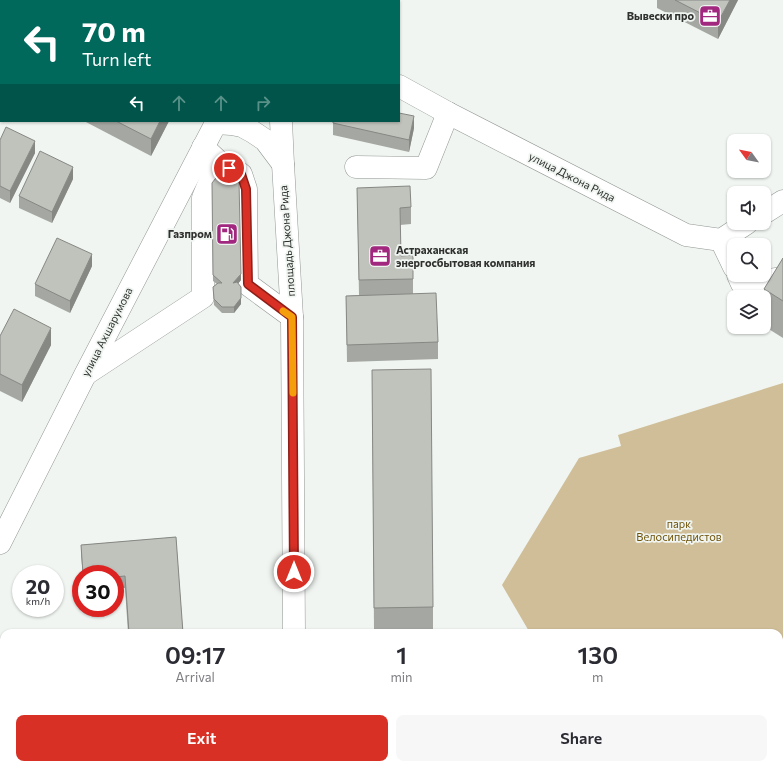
<!DOCTYPE html>
<html lang="en">
<head>
<meta charset="utf-8">
<style>
	body { margin:0; font-family:Commissioner,sans-serif; background:#f7f7f7; color:#2b2b33; height:100vh; display:flex; flex-direction:column; font-size:15px; white-space:nowrap }
	* { box-sizing:border-box; margin:0 }
	p { font-size:13px; color:#7c7c81 }
	.icon { flex:none; width:22px; height:22px; fill:none; stroke:currentColor; stroke-width:2; stroke-linecap:round; stroke-linejoin:round }
	.map { position:relative; flex:1; overflow:hidden }
	.panel { position:absolute; left:0px; top:629px; width:783px; height:140px; display:flex; flex-direction:column; background:#fff; border-radius:12px 12px 0 0; box-shadow:0 1px 3px #0004 }
	.panel>* { flex:none }
	.banner { position:absolute; left:0px; top:0px; width:400px; height:122px; box-shadow:0 1px 3px #0004; background:#00695c; color:#fff; overflow:hidden }
	.needle { width:26px; rotate:303deg }
	.fabs { position:absolute; left:727px; top:134px; display:grid; gap:8px }
	.fabs a { display:grid; place-items:center; width:44px; height:44px; border-radius:8px; background:#fff; box-shadow:0 1px 3px #0004; font-size:20px }
	.speed { position:absolute; left:12px; top:565px; display:flex; gap:8px; font-size:20px; font-weight:700; text-align:center }
	.speed>* { display:grid; place-content:center; width:52px; height:52px; border-radius:50%; background:#fff; box-shadow:0 1px 3px #0004; line-height:1 }
	.speed small { font-size:10px; font-weight:400 }
	.speed .limit { border:6px solid #d22; background:#fff; color:#111 }
	.pin { position:absolute; display:grid; place-items:center; width:34px; height:34px; color:#fff; margin:-17px; border:2px solid #fff; border-radius:50%; box-shadow:0 1px 4px #0007 }
	.me { position:absolute; width:44px; margin:-22px; rotate:0deg; stroke-linejoin:round; filter:drop-shadow(0 0 3px #0008) }
	.turn { display:flex; align-items:center; gap:14px; height:84px; padding:0 16px; font-size:18px }
	.turn .icon { width:52px; height:52px; stroke-width:2.5 }
	.turn b { display:block; font-size:28px; line-height:34px }
	.lanes { display:flex; align-items:center; height:38px; padding:0 16px; background:#0003; justify-content:center; gap:20px; direction:ltr }
	.lanes .off { opacity:.35 }
	.eta { display:flex; justify-content:space-evenly; align-items:center; height:68px; text-align:center }
	.eta b { font-size:24px; font-weight:600; line-height:28px }
	.button { display:flex; gap:8px; margin-top:auto; padding:8px 16px }
	.button a { flex:1; height:46px; border-radius:8px; background:#d93025; color:#fff; font-size:16px; font-weight:600; line-height:46px; text-align:center }
	.button a+a { background:#f7f7f7; color:#2b2b33 }
	.map>svg:first-child { display:block }
	.green { fill:#d0be98 }
	.lines { fill:none; stroke-linecap:round; stroke-linejoin:round }
	.minor-casing { stroke:#929793; stroke-width:23 }
	.minor { stroke:#fff; stroke-width:22 }
	.wall { fill:#a5a7a2 }
	.shaded-wall { fill:#868884 }
	.building { fill:#c0c2bc; stroke:#868884 }
	.route-casing { stroke:#8d1f18; stroke-width:10 }
	.route { stroke:#d93025; stroke-width:7 }
	.slow { stroke:#f59e0b; stroke-width:7 }
	.labels { text-anchor:middle; stroke-width:3.5; stroke-linejoin:round; paint-order:stroke }
	.poi-label { font-size:11px; font-weight:bold; fill:#2f312f; stroke:#f0f5f1; text-anchor:end }
	.street-label { font-size:11px; fill:#2f312f; stroke:#f0f5f1 }
	.park-label { font-size:11px; fill:#6e5208; stroke:#f0f5f1 }
</style>
</head>
<body>
<div class="map">
<svg width="783" height="769" viewBox="0 0 783 769">
	<rect width="100%" height="100%" fill="#f0f5f1"/>
	<polygon class="green" points="783,383 783,769 609,769 607,765 779,765 779,633 530,633 502,585 579,458 621,446 618,435"/>
	<g class="lines">
		<g class="minor-casing">
			<g id="minor">
				<polyline points="227,0 229,1"/>
				<polyline points="326,1 327,0"/>
				<polyline points="399,86 448,113 686,235 721,240 747,223"/>
				<polyline points="281,121 283,164 292,317 294,633"/>
				<polyline points="216,123 231,124 242,126 253,132 265,140 283,164"/>
				<polyline points="218,161 241,174 246,189 247,284 292,317"/>
				<polyline points="356,167 426,168 448,113"/>
				<polyline points="764,213 783,201"/>
				<polyline points="721,240 734,267"/>
				<polyline points="738,275 742,284 783,278"/>
				<polyline points="86,374 203,297 203,198 218,161 203,147"/>
				<polyline points="0,543 85,375 217,121"/>
				<polyline points="295,765 295,769"/>
			</g>
		</g>
		<use href="#minor" class="minor"/>
	</g>
	<g class="wall">
		<polygon points="657,0 738,0 718,39 657,8"/>
		<polygon points="84,121 169,121 151,156"/>
		<polygon points="333,123 414,128 409,152 333,135"/>
		<polygon points="0,140 35,153 10,203 0,198"/>
		<polygon points="73,179 52,223 19,208 19,196"/>
		<polygon points="212,183 241,280 238,284 241,304 234,313 222,313 214,305 213,287 217,284 213,281"/>
		<polygon points="357,188 411,207 411,224 400,225 401,256 413,279 413,294 438,342 438,359 347,362 346,296 359,295"/>
		<polygon points="783,258 783,338 764,326 764,289"/>
		<polygon points="92,266 70,313 35,296 35,284"/>
		<polygon points="0,336 51,345 22,402 0,391"/>
		<polygon points="372,370 433,607 433,629 374,630"/>
		<polygon points="176,537 183,633 128,633 125,588 115,589 115,574 83,574 81,556 81,545"/>
	</g>
	<g class="shaded-wall">
		<polygon points="730,0 738,0 718,39 718,22"/>
		<polygon points="414,116 414,128 409,152 409,140"/>
		<polygon points="160,121 169,121 151,156 151,139"/>
		<polygon points="35,141 35,153 10,203 10,191"/>
		<polygon points="73,167 73,179 52,223 52,212"/>
		<polygon points="92,254 92,266 70,313 70,301"/>
		<polygon points="241,274 241,280 233,289 233,283"/>
		<polygon points="241,298 241,304 234,313 234,307"/>
		<polygon points="51,328 51,345 22,402 22,385"/>
	</g>
	<g class="building">
		<polygon points="149,0 214,0 216,1 149,1"/>
		<polygon points="675,0 730,0 718,22"/>
		<polygon points="399,113 414,116 409,140 333,123 333,121 399,121"/>
		<polygon points="116,121 160,121 151,139"/>
		<polygon points="6,127 35,141 10,191 0,186 0,140"/>
		<polygon points="40,151 73,167 52,212 19,196"/>
		<polygon points="219,174 231,174 239,181 241,274 233,283 237,282 241,287 241,298 234,307 222,307 214,299 213,287 218,283 222,283 213,275 212,183"/>
		<polygon points="410,186 411,207 400,208 401,256 413,255 413,279 359,280 357,188"/>
		<polygon points="57,238 92,254 70,301 35,284"/>
		<polygon points="783,258 783,301 764,289"/>
		<polygon points="436,293 438,342 347,345 346,296"/>
		<polygon points="14,309 51,328 22,385 0,374 0,336"/>
		<polygon points="431,369 433,607 374,608 372,370"/>
		<polygon points="176,537 183,633 129,633 125,576 115,577 115,574 83,574 81,545"/>
		<rect x="414" y="765" width="57" height="4"/>
	</g>
	<g class="lines">
		<g class="route-casing">
			<polyline id="route" points="229,168 241,174 246,189 248,284 292,317 294,572"/>
		</g>
		<use href="#route" class="route"/>
		<polyline class="slow" points="283,311 292,317 293,393"/>
	</g>
	<defs>
		<g id="office-square" transform="scale(1.15)"><rect x="-9" y="-9" width="18" height="18" rx="4" fill="#a1287e" stroke="#f0f5f1"/><path d="M-6-3h4V-5.5h4V-3h4V5H-6ZM-1-4.5V-3h2v-1.5ZM-6 0V1H6V0Z" fill="#fff"/></g>
		<g id="fuel-square" transform="scale(1.15)"><rect x="-9" y="-9" width="18" height="18" rx="4" fill="#a1287e" stroke="#f0f5f1"/><path d="M-5.5-6h7V0h2V4h1.3V-2.5L3-4.5l.8-.8L6-3V5H2.5V1h-1V6h-7ZM-4.2-4.7v3.2H.2V-4.7Z" fill="#fff"/></g>
	</defs>
	<g fill-rule="evenodd">
		<use href="#office-square" x="710" y="16"/>
		<use href="#fuel-square" x="227" y="234"/>
		<use href="#office-square" x="380" y="256"/>
	</g>
	<g class="labels">
		<g class="poi-label">
			<text x="694" y="20">Вывески про</text>
			<text x="212" y="238">Газпром</text>
			<text x="396" y="254" text-anchor="start">Астраханская<tspan x="396" dy="13">энергосбытовая компания</tspan></text>
		</g>
		<g class="street-label">
			<text transform="translate(572 177) rotate(27)" y="4">улица Джона Рида</text>
			<text transform="translate(287 241) rotate(-94)" y="4">площадь Джона Рида</text>
			<text transform="translate(107 332) rotate(-63)" y="4">улица Ахшарумова</text>
		</g>
		<g class="park-label">
			<text x="679" y="528">парк<tspan x="679" dy="13">Велосипедистов</tspan></text>
		</g>
	</g>
</svg>
<div class="fabs">
<a><svg class="needle" viewBox="-14 -14 28 28"><path d="M0-13l5 13h-10z" fill="#e53935"/><path d="M0 13l5-13h-10z" fill="#7c7c81"/></svg></a>
<a><svg class="icon" aria-label="sound" viewBox="0 0 24 24"><path d="M4 9h4l5-4v14l-5-4H4zM17 9q2 3 0 6"/></svg></a>
<a><svg class="icon" aria-label="search" viewBox="0 0 24 24"><circle cx="10" cy="10" r="6"/><path d="M15 15l6 6"/></svg></a>
<a><svg class="icon" aria-label="layers" viewBox="0 0 24 24"><path d="M12 4l9 5-9 5-9-5zM3 14l9 5 9-5"/></svg></a>
</div>
<div class="speed"><div>20<small>km/h</small></div><div class="limit">30</div></div>
<div class="pin" style="left:229px;top:168px;background:#d93025"><svg class="icon" aria-label="arrive" viewBox="0 0 24 24"><path d="M6 21V4h12l-3 4 3 4H6"/></svg></div>
<svg class="me" style="left:294px;top:572px" viewBox="-20 -20 40 40"><circle r="17" fill="#d93025" stroke="#fff" stroke-width="3"/><path d="M0-11L8 9 0 5-8 9z" fill="#fff"/></svg>
<div class="banner">
<div class="turn"><svg class="icon" aria-label="left" viewBox="0 0 24 24"><path d="M17 20v-9H6M10 6l-5 5 5 5"/></svg><div><b>70 m</b>Turn left</div></div>
<div class="lanes"><svg class="icon" aria-label="left" viewBox="0 0 24 24"><path d="M17 20v-9H6M10 6l-5 5 5 5"/></svg><svg class="icon off" aria-label="ahead" viewBox="0 0 24 24"><path d="M12 20V5M6 11l6-6 6 6"/></svg><svg class="icon off" aria-label="ahead" viewBox="0 0 24 24"><path d="M12 20V5M6 11l6-6 6 6"/></svg><svg class="icon off" aria-label="right" viewBox="0 0 24 24"><path d="M7 20v-9h11M14 6l5 5-5 5"/></svg></div>
</div>
<section class="panel">
<div class="eta">
<div><b>09:17</b><p>Arrival</p></div>
<div><b>1</b><p>min</p></div>
<div><b>130</b><p>m</p></div>
</div>
<div class="button"><a>Exit</a><a>Share</a></div>
</section>
</div>
</body>
</html>
